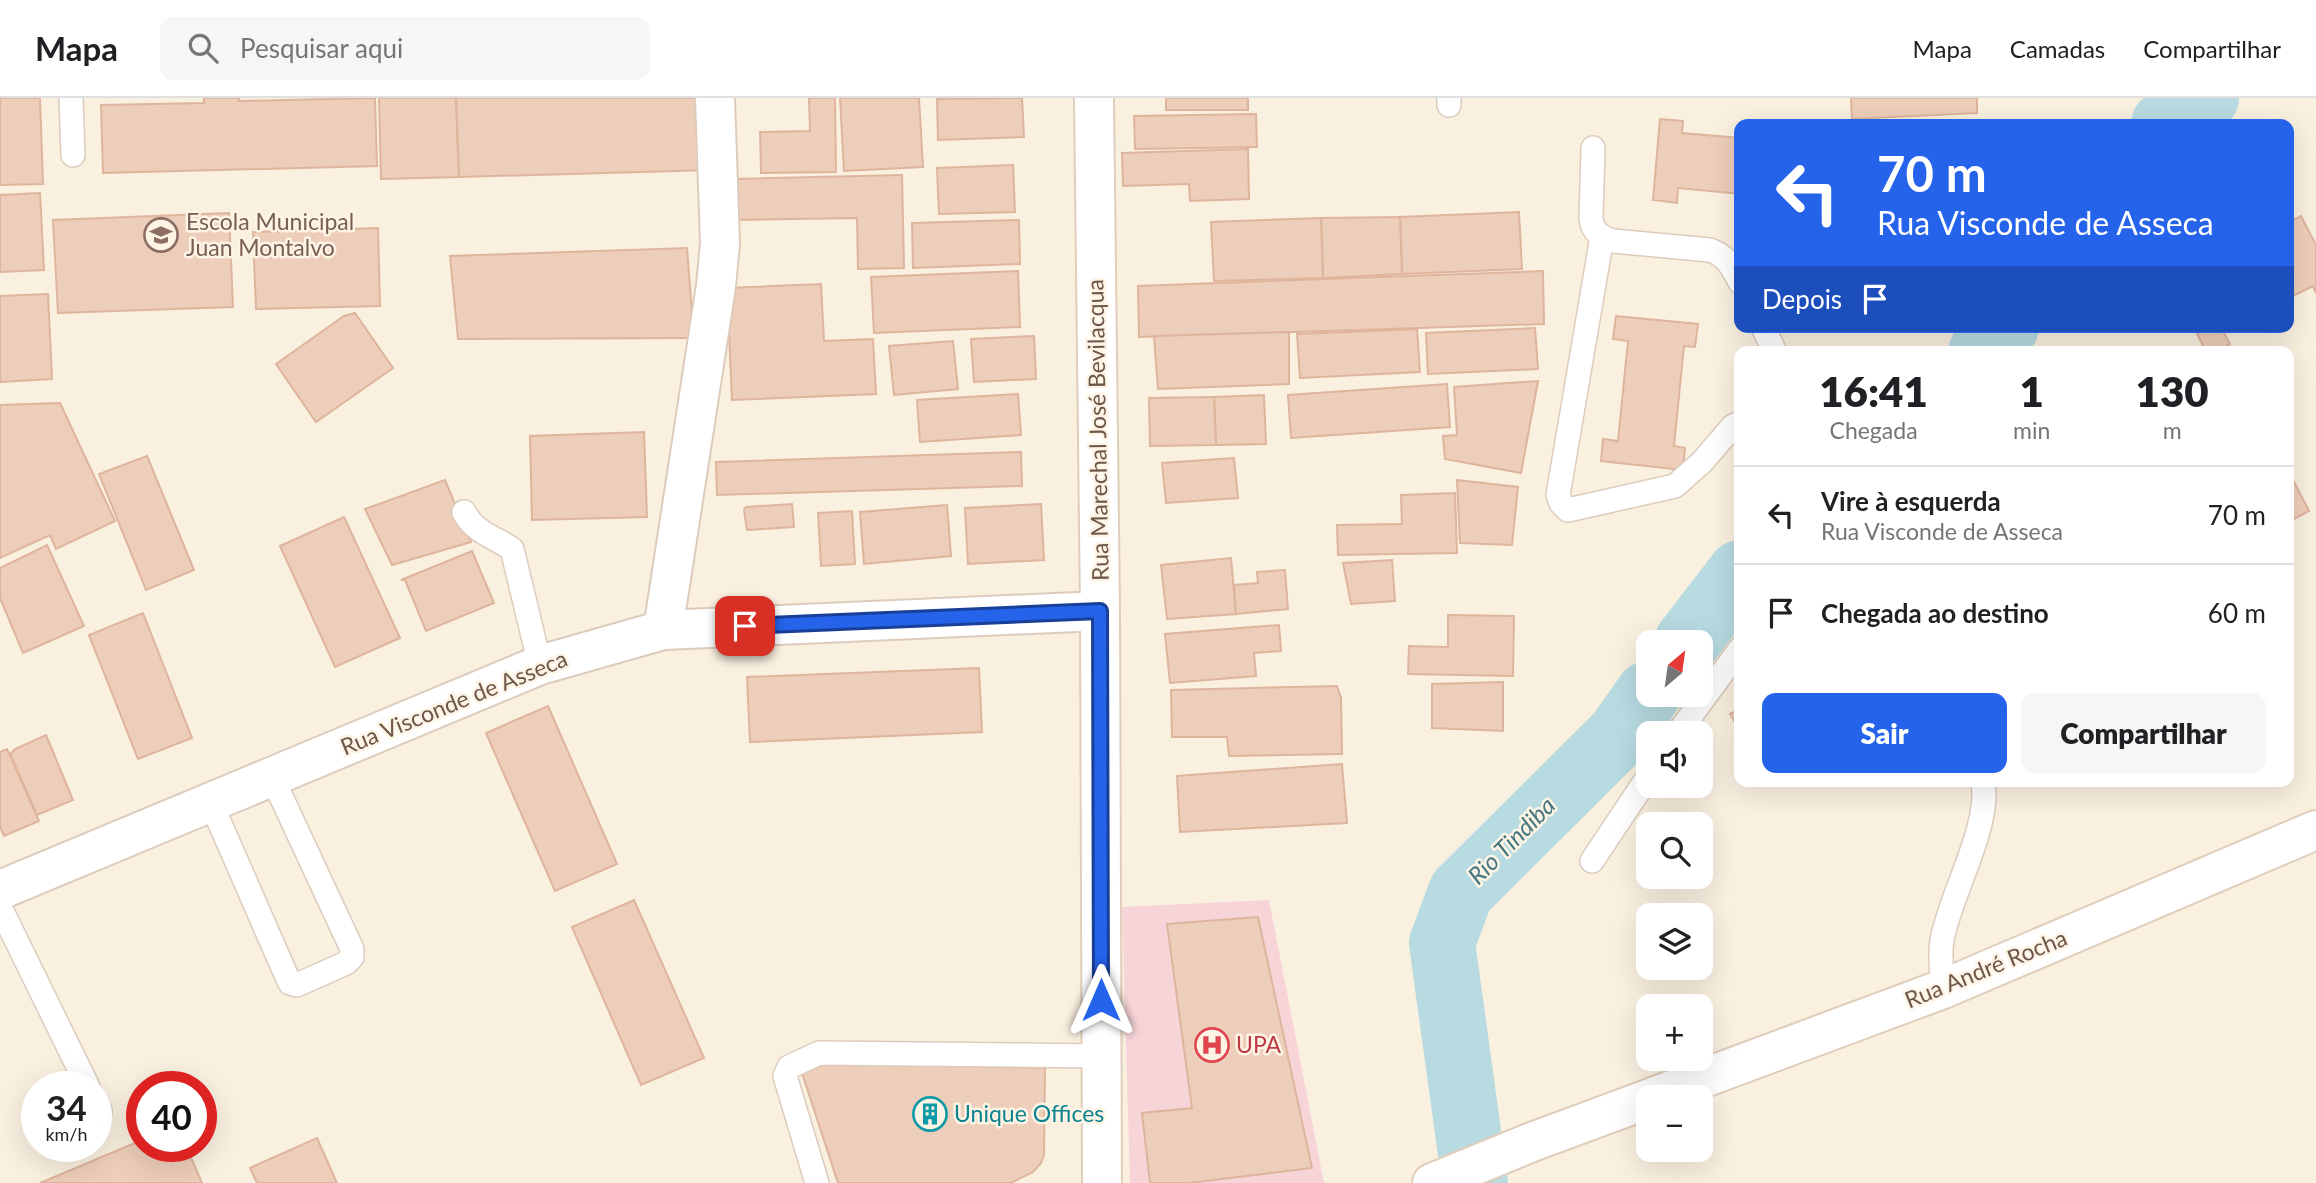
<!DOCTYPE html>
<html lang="pt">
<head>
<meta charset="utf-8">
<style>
	body { margin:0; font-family:Lato,sans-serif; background:#f6f6f6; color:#202124; height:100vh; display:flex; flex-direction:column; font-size:26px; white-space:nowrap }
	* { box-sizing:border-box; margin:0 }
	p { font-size:23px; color:#757577 }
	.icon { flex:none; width:38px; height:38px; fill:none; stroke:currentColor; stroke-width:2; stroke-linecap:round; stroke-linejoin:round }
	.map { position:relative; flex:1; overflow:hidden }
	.panel { position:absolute; left:1734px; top:248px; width:560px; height:441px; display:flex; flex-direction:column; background:#fff; border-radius:14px; box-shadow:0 7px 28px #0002 }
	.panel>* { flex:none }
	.top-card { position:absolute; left:1734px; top:21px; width:560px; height:214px; border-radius:14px; box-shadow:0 7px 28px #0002; background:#2563eb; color:#fff; overflow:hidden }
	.needle { width:46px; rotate:29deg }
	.fabs { position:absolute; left:1636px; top:532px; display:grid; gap:14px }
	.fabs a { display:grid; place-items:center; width:77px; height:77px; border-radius:14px; background:#fff; box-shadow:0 7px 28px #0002; font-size:35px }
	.speed { position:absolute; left:21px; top:973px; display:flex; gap:14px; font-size:35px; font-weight:700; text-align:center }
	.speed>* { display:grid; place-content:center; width:91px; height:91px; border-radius:50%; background:#fff; box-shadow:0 7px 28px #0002; line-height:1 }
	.speed small { font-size:18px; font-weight:400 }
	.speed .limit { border:10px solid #d22; background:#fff; color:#111 }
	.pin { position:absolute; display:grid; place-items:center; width:60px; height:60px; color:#fff; margin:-30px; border-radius:14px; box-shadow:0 4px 10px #0006 }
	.me { position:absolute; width:77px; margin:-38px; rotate:0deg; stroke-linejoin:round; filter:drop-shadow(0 0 5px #0008) }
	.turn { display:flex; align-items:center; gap:24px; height:147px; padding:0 28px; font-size:32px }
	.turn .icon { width:91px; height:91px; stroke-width:2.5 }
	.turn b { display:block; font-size:49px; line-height:60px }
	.then { display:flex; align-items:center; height:66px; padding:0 28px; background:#0003; gap:14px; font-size:26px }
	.eta { display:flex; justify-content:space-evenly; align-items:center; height:119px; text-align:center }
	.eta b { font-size:42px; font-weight:800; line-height:49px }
	.button { display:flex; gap:14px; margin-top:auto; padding:14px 28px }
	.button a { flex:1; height:80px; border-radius:14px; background:#2563eb; color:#fff; font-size:28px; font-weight:800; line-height:80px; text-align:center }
	.button a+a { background:#f6f6f6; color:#202124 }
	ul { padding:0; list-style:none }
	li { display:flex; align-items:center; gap:21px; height:98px; padding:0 28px; border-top:2px solid #e0e0e0 }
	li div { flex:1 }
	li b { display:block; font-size:26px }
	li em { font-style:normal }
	header { display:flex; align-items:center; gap:42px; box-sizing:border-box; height:98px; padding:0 35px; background:#fff; border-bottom:2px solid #e0e0e0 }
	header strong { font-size:33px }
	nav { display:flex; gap:38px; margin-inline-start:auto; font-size:24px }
	.search { width:490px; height:63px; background:#f6f6f6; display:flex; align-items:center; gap:18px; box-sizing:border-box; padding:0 24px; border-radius:14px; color:#757577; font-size:26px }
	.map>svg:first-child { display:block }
	.medical { fill:#f7d4d8 }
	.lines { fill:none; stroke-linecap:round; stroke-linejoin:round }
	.river { stroke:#b7dbe1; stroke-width:66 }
	.building { fill:#edceba; stroke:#deb59c; stroke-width:2 }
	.lane-casing { stroke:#ddccbd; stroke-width:26 }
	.street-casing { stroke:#ddccbd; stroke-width:42 }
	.secondary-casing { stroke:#e1cdbb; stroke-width:42 }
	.lane { stroke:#fff; stroke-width:23 }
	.street { stroke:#fff; stroke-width:38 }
	.secondary { stroke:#fff; stroke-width:38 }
	.route-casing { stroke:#184099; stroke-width:18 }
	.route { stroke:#2563eb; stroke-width:12 }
	.labels { text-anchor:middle; stroke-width:5; stroke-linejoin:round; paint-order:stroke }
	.education-label { font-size:23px; fill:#785e54; stroke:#fdf4e5; text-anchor:start }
	.street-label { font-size:23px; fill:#6e564a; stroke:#fdf4e5 }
	.health-label { font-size:23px; fill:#be3a42; stroke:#fdf4e5; text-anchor:start }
	.culture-label { font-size:23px; fill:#0d838f; stroke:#fdf4e5; text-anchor:start }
	.water-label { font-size:24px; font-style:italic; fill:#467780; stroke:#fdf4e5 }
</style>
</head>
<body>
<header>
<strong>Mapa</strong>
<div class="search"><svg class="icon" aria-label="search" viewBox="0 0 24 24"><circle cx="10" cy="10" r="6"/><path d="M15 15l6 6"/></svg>Pesquisar aqui</div>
<nav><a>Mapa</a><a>Camadas</a><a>Compartilhar</a></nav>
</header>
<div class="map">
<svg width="2316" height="1085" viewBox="0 0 2316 1085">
	<rect width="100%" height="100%" fill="#faf0e0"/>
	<polygon class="medical" points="1269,802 1324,1085 1130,1085 1122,809"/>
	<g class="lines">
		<g class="river">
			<polyline points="2164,26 2206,0"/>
			<polyline points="1981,254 2006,229"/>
			<polyline points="1687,544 1740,475"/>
			<polyline points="1475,1085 1442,845 1461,794 1619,637 1648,596"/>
		</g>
	</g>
	<g class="building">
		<polygon points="0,0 40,0 43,86 0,87"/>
		<polygon points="204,0 239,0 239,3 375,0 377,68 103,75 101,7 204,5"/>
		<polygon points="379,0 456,0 459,79 381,81"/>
		<polygon points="456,0 709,0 711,72 459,79"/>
		<polygon points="809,0 835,0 836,74 761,75 760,34 810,33"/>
		<polygon points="840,0 919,0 923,69 844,73"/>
		<polygon points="1022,0 1024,39 938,42 937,1"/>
		<rect x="1166" y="0" width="82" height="12"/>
		<polygon points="1851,0 1977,0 1977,15 1852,21"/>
		<polygon points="1256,16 1257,49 1135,51 1134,18"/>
		<polygon points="1660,21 1683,23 1682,35 1740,40 1740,96 1678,90 1677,105 1653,102"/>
		<polygon points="1248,51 1249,101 1190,103 1189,86 1123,88 1122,55"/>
		<polygon points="1013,67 1015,114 939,116 937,70"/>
		<polygon points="902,77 904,170 858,171 857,120 735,122 734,81"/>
		<polygon points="40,95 44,172 0,174 0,97"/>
		<polygon points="1519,114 1522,171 1402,176 1400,119"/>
		<polygon points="229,115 233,209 58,215 53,122"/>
		<polygon points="2301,118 2316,147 2316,195 2313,188 2289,200 2289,124"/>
		<polygon points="1400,119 1402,176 1323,180 1321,120"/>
		<polygon points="1321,120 1323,180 1214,183 1211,124"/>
		<polygon points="1019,122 1020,166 913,170 912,125"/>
		<polygon points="378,130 380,208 256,211 253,134"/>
		<polygon points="687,150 694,240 458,241 450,158"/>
		<polygon points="1018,173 1020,229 874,235 871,179"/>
		<polygon points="1543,173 1544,226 1139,239 1138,188"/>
		<polygon points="821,186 824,243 873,241 876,296 732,302 727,190"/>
		<polygon points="48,196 52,281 0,284 0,198"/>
		<polygon points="355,215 393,270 316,324 276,266 344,218"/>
		<polygon points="1616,218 1698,226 1695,249 1684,248 1674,348 1685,350 1683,372 1601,363 1603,341 1618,343 1628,243 1613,241"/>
		<polygon points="2194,229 2231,229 2223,233 2230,246 2216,254 2206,254"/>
		<polygon points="1535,230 1538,271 1428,276 1426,235"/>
		<polygon points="1417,231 1420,274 1300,280 1297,236"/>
		<polygon points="1289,234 1289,286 1158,291 1154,238"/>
		<polygon points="1034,238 1036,281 974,284 971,241"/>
		<polygon points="953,243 958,291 894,297 889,248"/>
		<polygon points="1538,283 1521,375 1445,361 1443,338 1457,337 1454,289"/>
		<polygon points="1447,286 1450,329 1291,340 1288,297"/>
		<polygon points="1018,296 1021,337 920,344 917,302"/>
		<polygon points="1264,297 1266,346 1216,347 1214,299"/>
		<polygon points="1214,299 1216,347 1150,348 1149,300"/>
		<polygon points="60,305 115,423 56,451 50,437 0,460 0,307"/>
		<polygon points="644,334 647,419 532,422 530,338"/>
		<polygon points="1021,354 1022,388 717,397 716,364"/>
		<polygon points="147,358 194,472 146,492 99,376"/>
		<polygon points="1234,360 1238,400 1166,405 1162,365"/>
		<polygon points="2289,374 2309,413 2290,423 2289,422"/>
		<polygon points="445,382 471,444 392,467 365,411"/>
		<polygon points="1457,382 1518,389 1512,447 1460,445"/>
		<polygon points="1455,395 1457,455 1338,457 1337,427 1402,426 1401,397"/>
		<polygon points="792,406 794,429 747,432 744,412 746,409"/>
		<polygon points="1041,406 1044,462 968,466 965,410"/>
		<polygon points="947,407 951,458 864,466 860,414"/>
		<polygon points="852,413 855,466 821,468 818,415"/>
		<polygon points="344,419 400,540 335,569 280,448"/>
		<polygon points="47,447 84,528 23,555 0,500 0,470"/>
		<polygon points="472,453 494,505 426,533 405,482 401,482"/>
		<polygon points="1231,460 1236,516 1167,521 1161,467"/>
		<polygon points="1392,462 1395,503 1351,506 1343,465"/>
		<polygon points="1285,472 1288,511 1236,516 1234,487 1258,485 1257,474"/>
		<polygon points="143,515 192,640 138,661 89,537"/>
		<polygon points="1448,517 1514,518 1513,578 1408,576 1409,548 1448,549"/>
		<polygon points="1279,527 1281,553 1254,555 1256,578 1170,585 1165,536"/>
		<polygon points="979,570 982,634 750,644 747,579"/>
		<polygon points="1503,584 1503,633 1432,630 1432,586"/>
		<polygon points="1337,588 1341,600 1342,656 1229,658 1227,639 1172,639 1171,592"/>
		<polygon points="548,608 617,766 555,793 486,635"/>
		<polygon points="1740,611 1740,633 1730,616"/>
		<polygon points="46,637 73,702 37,717 10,656 15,651"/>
		<polygon points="7,651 39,723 4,738 0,729 0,654"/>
		<polygon points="1342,666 1347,725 1180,734 1177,678"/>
		<polygon points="634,802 704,960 641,987 572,829"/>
		<polygon points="1258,819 1312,1070 1189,1085 1150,1085 1142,1015 1192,1010 1167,826"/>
		<polygon points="826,965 1045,970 1044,1057 1041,1065 1033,1074 1011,1085 838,1085 802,975"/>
		<polygon points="317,1040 337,1085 257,1085 250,1070"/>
		<polygon points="142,1042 142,1048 186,1048 202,1085 40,1085"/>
	</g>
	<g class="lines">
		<g class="lane-casing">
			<g id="lane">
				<polyline points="71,0 73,57"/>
				<polyline points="1449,0 1449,7"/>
				<path d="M1593,50l-2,71c2,14 10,18 22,22l97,9c17,6 22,17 30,32"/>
				<polyline points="1602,139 1558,397 1561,405 1568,412 1675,388 1702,364 1733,328 1740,325"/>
				<polyline points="1763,229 1775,254"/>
				<path d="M464,414c10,20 30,25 48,37l28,116"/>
				<polyline points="1678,635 1740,551"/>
				<polyline points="211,705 287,879 290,885 297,887 346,865 352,859 352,851 272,679"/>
				<polyline points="1592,763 1648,679"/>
				<polyline points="0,809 88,989"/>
				<path d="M1943,891c-1,-17 -4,-33 -1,-49 8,-45 49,-114 41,-158"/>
				<polyline points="96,1006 100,1013"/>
				<polyline points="817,1085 785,978 789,969 819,955 1101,958"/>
			</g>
		</g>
		<g class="street-casing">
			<g id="street">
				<polyline points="663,532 716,188 720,145 715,0"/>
				<polyline points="0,792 540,567 663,532 1100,513"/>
			</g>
		</g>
		<g class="secondary-casing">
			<g id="secondary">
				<polyline points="1094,0 1100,513 1102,1085"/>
				<polyline points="1653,999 1943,891 2316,732"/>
				<polyline points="1432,1085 1532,1044 1648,1001"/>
			</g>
		</g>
		<use href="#lane" class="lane"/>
		<use href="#street" class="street"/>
		<use href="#secondary" class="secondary"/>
	</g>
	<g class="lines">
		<g class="route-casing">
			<polyline id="route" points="745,528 1100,513 1101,902"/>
		</g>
		<use href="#route" class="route"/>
	</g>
	<defs>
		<g id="school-ring" transform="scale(1.75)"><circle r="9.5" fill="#fdf4e5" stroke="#8d6e63" stroke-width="1.5"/><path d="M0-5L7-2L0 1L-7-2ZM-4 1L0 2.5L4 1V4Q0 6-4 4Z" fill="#8d6e63"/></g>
		<g id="hospital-ring" transform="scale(1.75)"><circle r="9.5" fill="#fdf4e5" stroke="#e0444e" stroke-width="1.5"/><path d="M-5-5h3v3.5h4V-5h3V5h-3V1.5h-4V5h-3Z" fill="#e0444e"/></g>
		<g id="building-ring" transform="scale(1.75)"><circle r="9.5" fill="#fdf4e5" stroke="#0f9aa8" stroke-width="1.5"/><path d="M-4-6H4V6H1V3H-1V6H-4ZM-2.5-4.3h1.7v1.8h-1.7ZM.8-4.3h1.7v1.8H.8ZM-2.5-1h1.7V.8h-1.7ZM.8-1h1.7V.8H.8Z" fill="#0f9aa8"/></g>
	</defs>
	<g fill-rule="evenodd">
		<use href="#school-ring" x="161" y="137"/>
		<use href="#hospital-ring" x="1212" y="947"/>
		<use href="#building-ring" x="930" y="1016"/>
	</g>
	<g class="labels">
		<g class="education-label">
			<text x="186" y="132">Escola Municipal<tspan x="186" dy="26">Juan Montalvo</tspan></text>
		</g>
		<g class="street-label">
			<text transform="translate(1098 332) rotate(-91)" y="8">Rua Marechal José Bevilacqua</text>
			<text transform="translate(454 605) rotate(-22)" y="8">Rua Visconde de Asseca</text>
			<text transform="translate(1986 871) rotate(-22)" y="8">Rua André Rocha</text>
		</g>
		<g class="health-label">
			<text x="1236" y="955">UPA</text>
		</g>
		<g class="culture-label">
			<text x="954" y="1024">Unique Offices</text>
		</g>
		<g class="water-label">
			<text transform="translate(1512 743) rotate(-45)" y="8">Rio Tindiba</text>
		</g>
	</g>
</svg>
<div class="fabs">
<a><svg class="needle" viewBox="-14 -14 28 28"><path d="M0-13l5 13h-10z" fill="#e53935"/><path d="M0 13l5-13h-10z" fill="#757577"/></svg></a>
<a><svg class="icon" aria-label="sound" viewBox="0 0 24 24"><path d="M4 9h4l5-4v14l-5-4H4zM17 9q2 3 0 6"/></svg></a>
<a><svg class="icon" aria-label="search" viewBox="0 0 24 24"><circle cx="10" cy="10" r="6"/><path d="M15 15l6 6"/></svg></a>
<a><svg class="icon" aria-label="layers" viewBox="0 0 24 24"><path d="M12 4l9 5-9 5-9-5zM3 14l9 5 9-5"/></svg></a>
<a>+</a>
<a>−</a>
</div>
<div class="speed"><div>34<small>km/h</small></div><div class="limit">40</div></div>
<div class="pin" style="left:745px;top:528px;background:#d93025"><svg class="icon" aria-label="arrive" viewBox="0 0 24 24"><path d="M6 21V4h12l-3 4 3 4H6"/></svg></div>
<svg class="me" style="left:1101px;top:902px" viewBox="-20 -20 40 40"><path d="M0-17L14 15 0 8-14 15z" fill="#2563eb" stroke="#fff" stroke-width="4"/></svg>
<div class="top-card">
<div class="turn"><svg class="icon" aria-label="left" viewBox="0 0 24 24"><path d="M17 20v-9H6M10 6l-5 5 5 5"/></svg><div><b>70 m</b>Rua Visconde de Asseca</div></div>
<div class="then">Depois<svg class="icon" aria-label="arrive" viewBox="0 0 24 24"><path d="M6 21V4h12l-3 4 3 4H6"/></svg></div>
</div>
<section class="panel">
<div class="eta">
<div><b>16:41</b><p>Chegada</p></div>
<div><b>1</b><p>min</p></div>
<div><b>130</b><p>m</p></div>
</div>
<ul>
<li><svg class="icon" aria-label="left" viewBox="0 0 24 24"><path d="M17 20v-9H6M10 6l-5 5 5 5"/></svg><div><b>Vire à esquerda</b><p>Rua Visconde de Asseca</p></div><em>70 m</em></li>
<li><svg class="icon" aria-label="arrive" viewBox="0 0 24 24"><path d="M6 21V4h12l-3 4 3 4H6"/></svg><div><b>Chegada ao destino</b></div><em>60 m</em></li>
</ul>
<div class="button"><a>Sair</a><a>Compartilhar</a></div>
</section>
</div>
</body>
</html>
